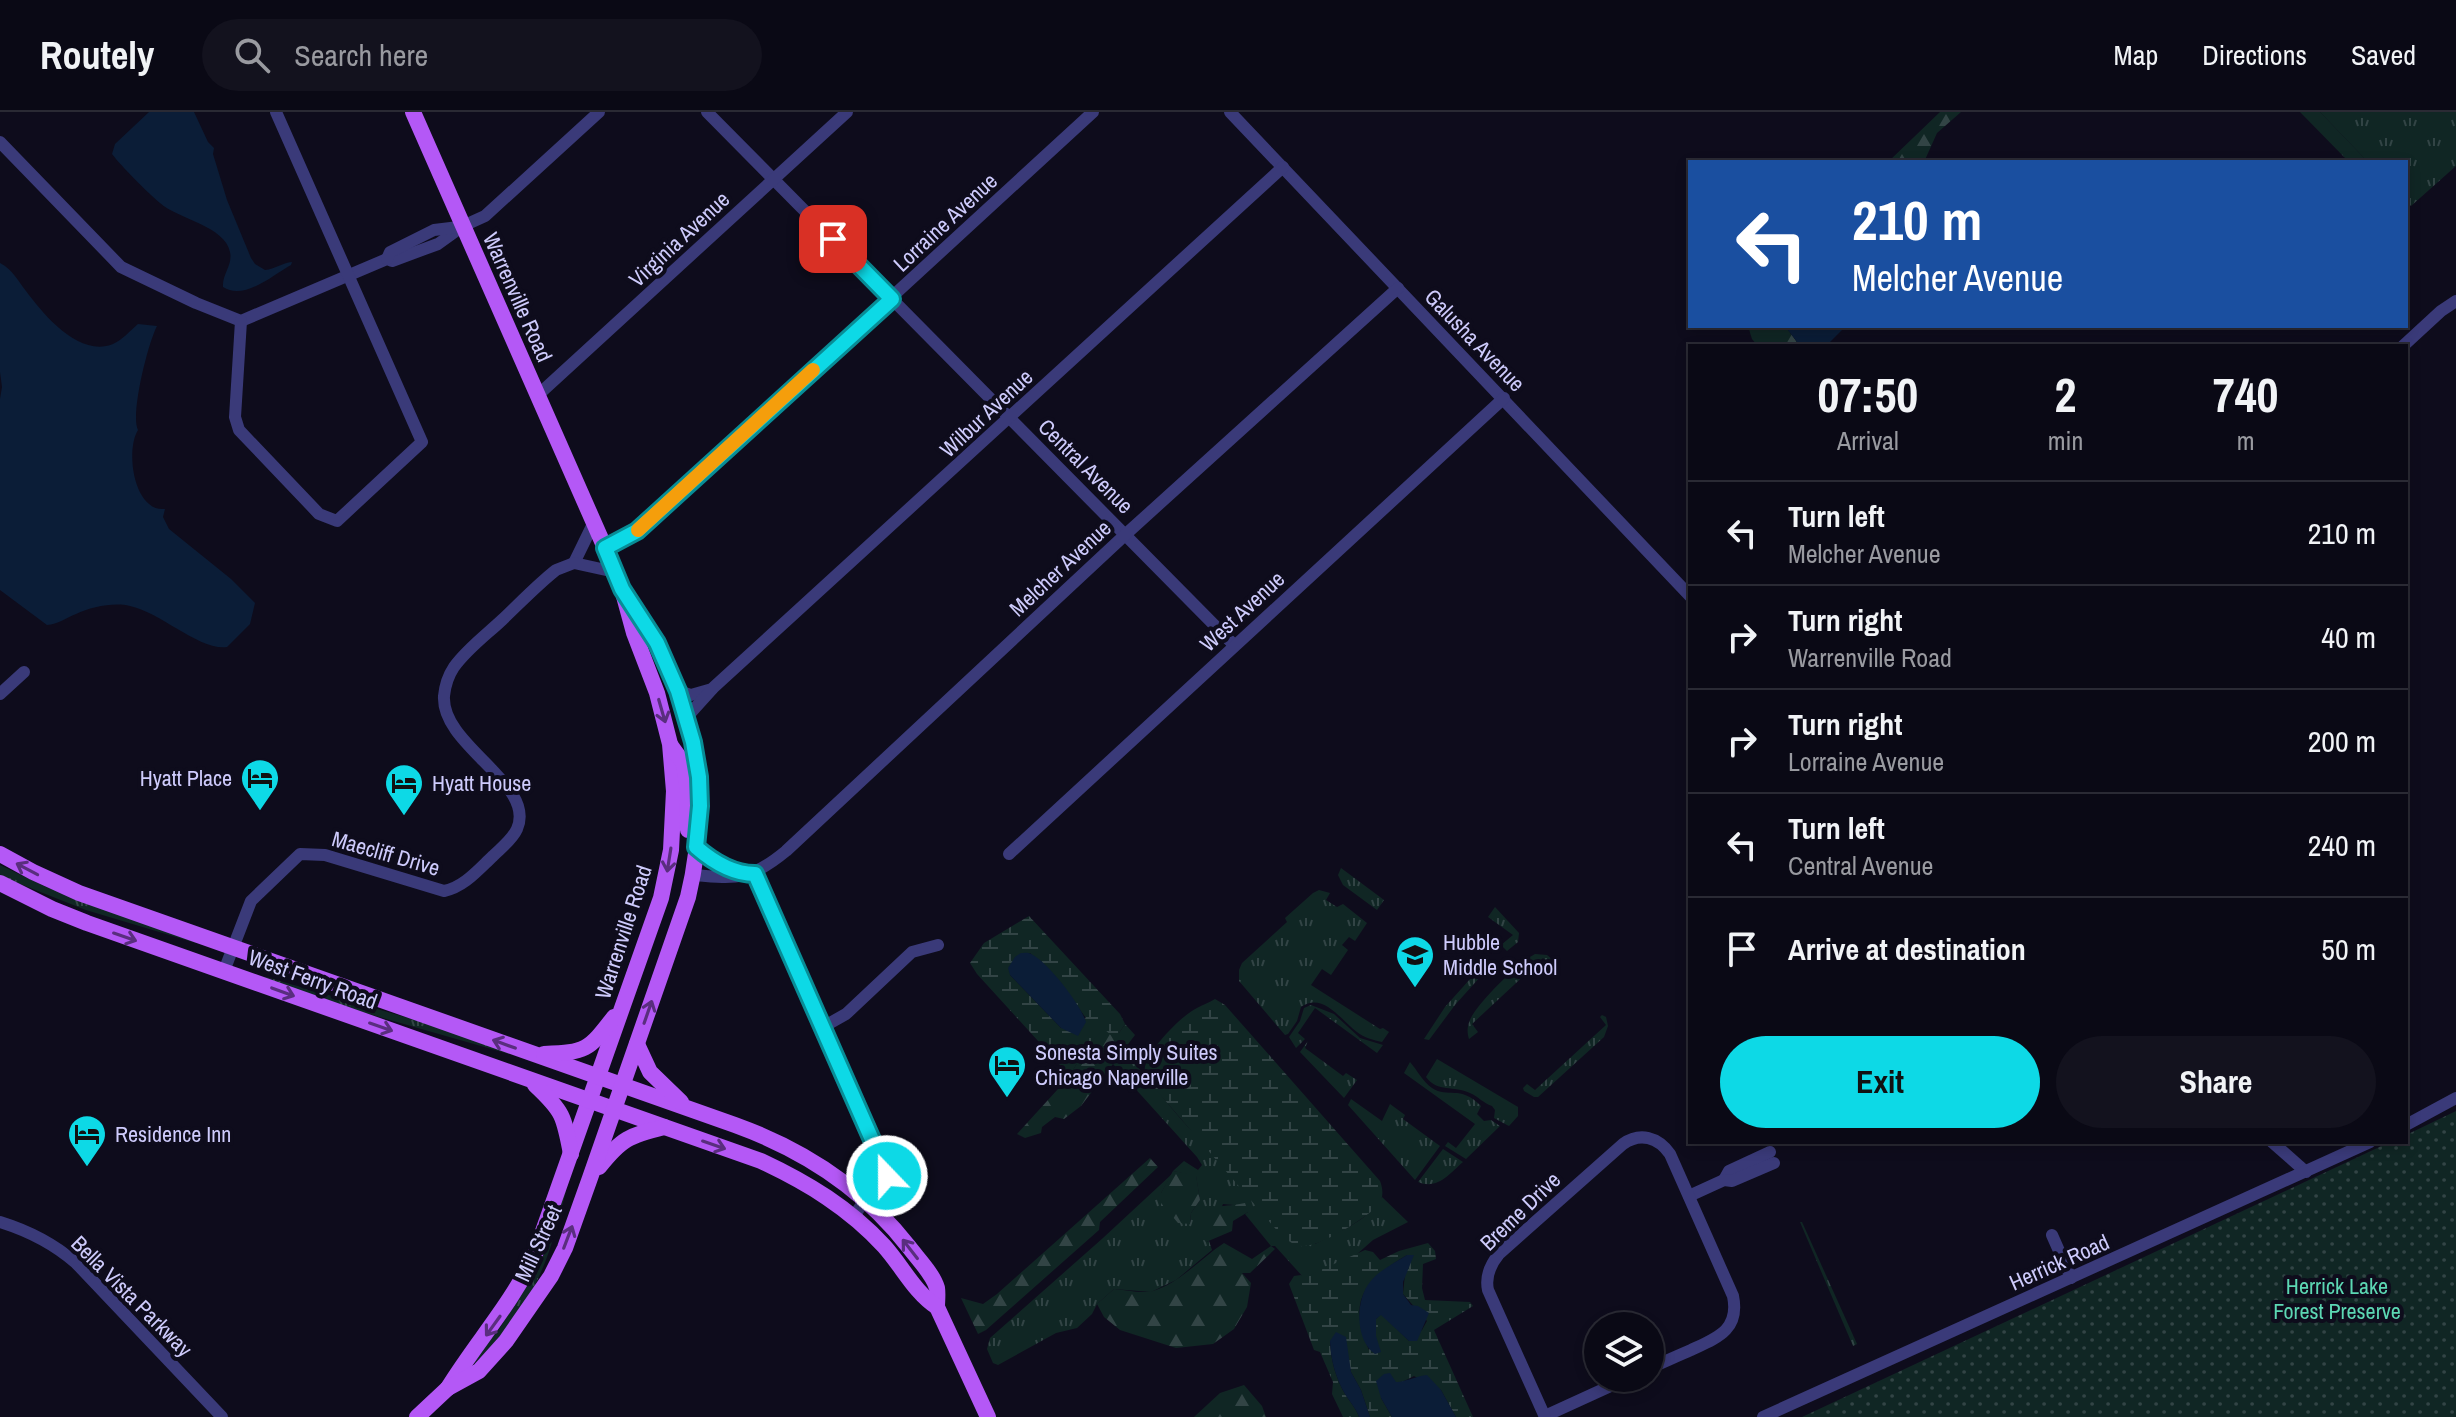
<!DOCTYPE html>
<html lang="en">
<head>
<meta charset="utf-8">
<style>
	body { margin:0; font-family:"Archivo Narrow",sans-serif; background:#13121e; color:#f1f3f6; height:100vh; display:flex; flex-direction:column; font-size:30px; white-space:nowrap }
	* { box-sizing:border-box; margin:0 }
	p { font-size:26px; color:#999aa0 }
	.icon { flex:none; width:44px; height:44px; fill:none; stroke:currentColor; stroke-width:2; stroke-linecap:round; stroke-linejoin:round }
	.map { position:relative; flex:1; overflow:hidden }
	.sheet { position:absolute; left:1688px; top:232px; width:720px; height:800px; display:flex; flex-direction:column; background:#0a0915; border-radius:0px; box-shadow:0 4px 12px #0003,0 0 0 2px #2a2a34 }
	.sheet>* { flex:none }
	.guide { position:absolute; left:1688px; top:48px; width:720px; height:168px; border-radius:0px; box-shadow:0 4px 12px #0003,0 0 0 2px #2a2a34; background:#1a4fa0; color:#fff; overflow:hidden }
	.tools { position:absolute; left:1584px; top:1200px; display:grid; gap:16px }
	.tools a { display:grid; place-items:center; width:80px; height:80px; border-radius:50%; background:#0a0915; box-shadow:0 4px 12px #0003,0 0 0 2px #2a2a34; font-size:40px }
	.pin { position:absolute; display:grid; place-items:center; width:68px; height:68px; color:#fff; margin:-34px; border-radius:16px; box-shadow:0 4px 12px #0006 }
	.me { position:absolute; width:88px; margin:-44px; rotate:338deg; stroke-linejoin:round; filter:drop-shadow(0 0 6px #0008) }
	.turn { display:flex; align-items:center; gap:28px; height:168px; padding:0 32px; font-size:36px }
	.turn .icon { width:104px; height:104px; stroke-width:2.5 }
	.turn b { display:block; font-size:56px; line-height:68px }
	.eta { display:flex; justify-content:space-evenly; align-items:center; height:136px; text-align:center }
	.eta b { font-size:48px; font-weight:800; line-height:56px }
	.action { display:flex; gap:16px; margin-top:auto; padding:16px 32px }
	.action a { flex:1; height:92px; border-radius:48px; background:#0dd9e6; color:#111; font-size:32px; font-weight:800; line-height:92px; text-align:center }
	.action a+a { background:#13121e; color:#f1f3f6 }
	ul { padding:0; list-style:none }
	li { display:flex; align-items:center; gap:24px; height:104px; padding:0 32px; border-top:2px solid #2a2a34 }
	li div { flex:1 }
	li b { display:block; font-size:30px }
	li em { font-style:normal }
	header { display:flex; align-items:center; gap:48px; box-sizing:border-box; height:112px; padding:0 40px; background:#0a0915; border-bottom:2px solid #2a2a34 }
	header strong { font-size:38px }
	nav { display:flex; gap:44px; margin-inline-start:auto; font-size:28px }
	.search { width:560px; height:72px; background:#13121e; display:flex; align-items:center; gap:20px; box-sizing:border-box; padding:0 28px; border-radius:44px; color:#999aa0; font-size:30px }
	.map>svg:first-child { display:block }
	.grass { fill:url(#grass-tufts) }
	.forest { fill:url(#forest-firs) }
	.wetland { fill:url(#wetland-marsh); fill-rule:evenodd }
	.park { fill:url(#park-dots) }
	.water { fill:#0b1d37 }
	.lines { fill:none; stroke-linecap:round; stroke-linejoin:round }
	.minor { stroke:#3a3a79; stroke-width:12 }
	.major { stroke:#b458f6; stroke-width:16 }
	.oneway { stroke:#592e7e }
	.route-casing { stroke:#088d96; stroke-width:20 }
	.route { stroke:#0dd9e6; stroke-width:14 }
	.slow { stroke:#f59e0b; stroke-width:14 }
	.labels { text-anchor:middle; stroke-width:8; stroke-linejoin:round; paint-order:stroke }
	.street-label { font-size:22px; fill:#cecbfc; stroke:#0e0c1c }
	.poi-label { font-size:22px; fill:#cecbfc; stroke:#0e0c1c; text-anchor:start }
	.park-label { font-size:22px; fill:#5cd7b3; stroke:#0e0c1c }
</style>
</head>
<body>
<header>
<strong>Routely</strong>
<div class="search"><svg class="icon" aria-label="search" viewBox="0 0 24 24"><circle cx="10" cy="10" r="6"/><path d="M15 15l6 6"/></svg>Search here</div>
<nav><a>Map</a><a>Directions</a><a>Saved</a></nav>
</header>
<div class="map">
<svg width="2456" height="1305" viewBox="0 0 2456 1305">
	<defs>
		<pattern id="grass-tufts" width="24" height="20" patternUnits="userSpaceOnUse" patternTransform="scale(2)"><rect width="24" height="20" fill="#102624"/><path d="M3 7l-1-3M5 7V3M7 7l1-3M15 17l-1-3M17 17v-4M19 17l1-3" fill="none" stroke="#324445"/></pattern>
		<pattern id="forest-firs" width="22" height="20" patternUnits="userSpaceOnUse" patternTransform="scale(2)"><rect width="22" height="20" fill="#102624"/><path d="M5 1l3.5 6h-7zM16 11l3.5 6h-7z" fill="#324445"/></pattern>
		<pattern id="wetland-marsh" width="20" height="14" patternUnits="userSpaceOnUse" patternTransform="scale(2)"><rect width="20" height="14" fill="#102624"/><path d="M1 5h8M5 5V1M11 12h8M15 12V8" fill="none" stroke="#324445"/></pattern>
		<pattern id="park-dots" width="8" height="8" patternUnits="userSpaceOnUse" patternTransform="scale(2)"><rect width="8" height="8" fill="#102624"/><path d="M2 2h.1M6 6h.1" fill="none" stroke="#324445" stroke-width="1.8" stroke-linecap="round"/></pattern>
	</defs>
	<rect width="100%" height="100%" fill="#0e0c1c"/>
	<g class="grass">
		<polygon points="2320,0 2456,0 2456,54 2411,94 2406,89 2406,50 2368,50"/>
		<polygon points="0,753 46,775 197,829 196,831 86,798 0,764"/>
		<polygon points="1341,756 1384,788 1377,798 1343,773 1338,763"/>
		<path d="M1319,778l11,3 -4,7 11,7 6,-3 24,19 -12,18 -6,-4 -7,8 6,5 -17,25 -9,-6 -11,16 69,44 3,-1 6,4 -7,10c-8,-2 -18,-4 -25,-10 -15,-11 -34,-41 -56,-25l-4,14 -9,13 -3,1 -46,-54v-11l3,-7 45,-41 -2,-4 28,-25z"/>
		<polygon points="1495,795 1519,821 1518,830 1507,839 1501,833 1513,823 1488,805"/>
		<path d="M1535,842l12,1 6,5 -1,2 -3,1 -6,-5 -71,66 6,8 -9,7c-2,-7 -2,-12 1,-19 7,-17 48,-57 65,-66z"/>
		<polygon points="1479,857 1482,860 1481,864 1455,893 1429,928 1424,927 1445,895"/>
		<polygon points="266,865 443,916 510,940 509,942 355,898 264,866"/>
		<polygon points="1311,893 1334,902 1360,926 1383,933 1377,941 1315,896 1298,921 1305,927 1296,936 1289,925 1300,909 1304,896"/>
		<polygon points="1602,903 1606,905 1608,914 1604,925 1538,985 1534,985 1524,979 1523,976 1527,972 1535,978 1606,913 1600,905"/>
		<polygon points="1308,929 1305,936 1343,964 1346,961 1357,968 1344,986 1300,940"/>
		<path d="M1123,940c24,23 42,50 65,75 40,41 85,78 127,117 22,-11 56,-25 67,-47l26,25 -35,18 -17,15 -52,23 -29,-32h-4l-26,-32 3,-2 -14,-7 -11,-1 -17,38 3,-1 3,9 -36,30 -25,12 -37,-3 -17,15 -5,10 -15,14 -21,5 -58,32 -5,-2 -6,-14 3,-11 113,-100 69,-64 -11,19 29,31 1,-11 9,-13 -4,-24 -23,-5 11,-10 14,9 4,-5 -5,-8 -84,-93z"/>
		<path d="M1437,947l81,48v9l-9,10 -2,-1 -13,-7 1,-8 -3,-4c-9,-3 -13,-9 -22,-13 -16,-8 -32,0 -44,-16z"/>
		<path d="M1410,950c7,8 13,20 22,26 16,11 27,-4 49,18l-4,8 7,7 7,-1 9,6 -34,33 -21,-13 3,-4 8,6 19,-24 -71,-51z"/>
		<polygon points="1351,987 1382,1009 1390,992 1405,1003 1403,1007 1440,1034 1415,1068 1348,993"/>
		<path d="M1443,1037l20,13c-14,12 -25,28 -45,20z"/>
		<path d="M565,1078l1,1c-9,34 -17,70 -35,101 -15,28 -37,51 -59,74l-2,-1 30,-37 30,-48z"/>
		<polygon points="1800,1110 1802,1110 1857,1232 1853,1234"/>
	</g>
	<g class="forest">
		<polygon points="1940,0 1961,0 1937,21 1924,50 1888,50"/>
		<polygon points="2300,0 2320,0 2368,50 2349,50"/>
		<polygon points="1748,214 1785,214 1800,234 1758,234 1752,227"/>
		<polygon points="1125,912 1135,923 1081,994 1064,1007 1055,1005 1042,1015 1041,1021 1025,1026 1017,1022 1068,966 1087,935 1104,916 1119,921"/>
		<polygon points="1150,1046 1158,1055 1100,1110 1099,1118 986,1218 978,1222 961,1186 983,1192 997,1182"/>
		<polygon points="1173,1059 1196,1063 1200,1088 1191,1101 1190,1112 1178,1111 1161,1091 1161,1081"/>
		<path d="M1245,1091l3,9 -15,9 -1,10 -26,11 -11,-12c18,-30 20,-21 50,-27z"/>
		<path d="M1224,1131l28,16 19,-13 4,3 -25,24h-8l9,10 -4,24 -13,22 -21,15 -37,4 -56,-18 -16,-13 -7,-13 17,-15c12,1 28,5 39,2 27,-8 48,-33 71,-48z"/>
		<polygon points="1244,1273 1262,1294 1266,1305 1194,1305 1220,1281"/>
	</g>
	<g class="wetland">
		<path d="M1029,804l91,98 5,10 -6,9 -7,3 -8,-7 -17,18 -19,31 -8,-13 -83,-91 -7,-11 14,-20zM1030,841l27,26 29,39 -25,10 -51,-53z"/>
		<path d="M1215,887l10,6 155,176c3,8 4,17 -2,24 -11,13 -60,43 -76,41 -9,0 -15,-7 -22,-12l-129,-150c-3,-6 -7,-11 -6,-18 4,-17 37,-51 52,-58 7,-4 12,-5 18,-9z"/>
		<path d="M1428,1131l7,8 1,8 -13,5 -1,24 3,12 45,2 3,4 -39,24 39,87h-17l-15,-27 -27,-14 -14,7 -4,-1 -15,16 11,19h-22l-9,-27 -10,-18 -4,-16 -17,-15c1,20 5,35 15,53 5,8 11,14 14,23h-16l-11,-23 1,-12 -13,-30 -6,-2 -25,-66 5,-8 7,-1 4,2 60,-27 8,2 7,8 19,-9zM1407,1143l-4,39 24,27 -5,9 -13,11 -28,-27 -5,5v17l-7,14c-22,-50 -5,-69 38,-95z"/>
	</g>
	<polygon class="park" points="2456,999 2456,1305 1802,1305 2390,1030 2406,1030 2406,1023"/>
	<g class="water">
		<path d="M149,0h45l14,30 6,6 -1,6 14,46 24,58 4,6 10,6c10,-1 17,-7 27,-8l-1,3c-18,10 -47,36 -68,22 -1,-13 10,-22 7,-35 -5,-26 -52,-33 -70,-49 -13,-11 -38,-36 -48,-49l3,-10z"/>
		<path d="M0,151c12,6 18,18 26,28 17,23 53,67 87,53 9,-4 17,-13 25,-20l19,2c-9,17 -27,89 -19,104 -13,21 -4,82 27,79l-2,8 6,12 62,50 24,24 -5,21 -23,23c-27,4 -67,-35 -97,-41 -16,-4 -39,1 -54,8 -10,4 -18,10 -29,11l-47,-35v-191l2,-12 -2,-15z"/>
		<polygon points="1785,214 1846,214 1826,234 1800,234"/>
		<path d="M1021,841c7,0 6,-1 12,2 16,9 48,50 53,67l-8,14 -17,-8 -51,-53 -2,-7 7,-11z"/>
		<path d="M1407,1143h7l-11,27v12l8,11 7,1 11,7 -12,28h-8l-28,-26 -5,4v17l5,16 -6,2c-20,-13 -20,-54 -5,-72 9,-12 25,-19 37,-27z"/>
		<path d="M1336,1220l10,5 5,35 10,18 9,27h-11c-3,-9 -9,-15 -14,-23 -10,-18 -14,-33 -15,-53z"/>
		<path d="M1390,1261l6,9c6,1 20,-6 31,-7l14,15 15,27h-64l-11,-19 -5,-17 8,-7z"/>
	</g>
	<g class="lines">
		<g class="minor">
			<polyline points="707,0 1234,533"/>
			<polyline points="1230,0 1690,484"/>
			<polyline points="0,30 121,155 196,191 241,209 387,147 392,149 438,132 463,114 485,104 599,0"/>
			<polyline points="387,147 390,140 434,118 459,115"/>
			<polyline points="241,209 235,305 239,318 319,402 337,409 422,330 276,0"/>
			<polyline points="2403,234 2441,199 2456,189"/>
			<polyline points="538,283 847,0"/>
			<polyline points="605,436 637,419 1093,0"/>
			<polyline points="574,451 594,410"/>
			<polyline points="678,579 691,583 712,577"/>
			<polyline points="0,582 24,560"/>
			<polyline points="686,606 714,575 1283,55"/>
			<polyline points="696,735 718,752 745,761"/>
			<polyline points="1009,742 1504,286"/>
			<path d="M755,762l122,277 11,19c-3,22 -9,19 -22,30 -5,4 -9,12 -12,17"/>
			<path d="M694,763c44,4 57,5 92,-24l340,-317 272,-246"/>
			<path d="M224,859l27,-70 49,-47 25,1 119,36c20,-4 34,-21 49,-35 8,-8 19,-16 24,-27 20,-45 -76,-83 -73,-133 1,-10 4,-20 10,-29 13,-18 32,-32 48,-47 18,-17 35,-35 54,-50l18,-7 41,9"/>
			<polyline points="823,915 846,902 912,840 938,833"/>
			<polyline points="2406,1013 2456,986"/>
			<polyline points="2272,1030 2306,1060"/>
			<polyline points="1724,1068 1729,1059 1770,1040"/>
			<polyline points="1689,1084 1724,1068 1732,1069 1774,1051"/>
			<polyline points="865,1088 867,1072 878,1059 878,1042"/>
			<path d="M0,1110c29,9 53,21 76,41l146,154"/>
			<polyline points="2052,1123 2071,1166"/>
			<polyline points="1545,1304 1628,1266"/>
			<path d="M1545,1305l-57,-127c-3,-14 2,-25 11,-36l124,-110c17,-12 35,-7 47,10l63,142c7,34 -16,42 -42,54 -14,6 -27,12 -41,18"/>
			<polyline points="1763,1305 2370,1030"/>
		</g>
		<g class="major">
			<path d="M413,0l192,436 17,41 12,44 23,60 13,51 4,47 -3,59 -10,48 -126,356c-24,51 -58,87 -87,134"/>
			<polyline points="671,634 684,652 687,673 688,718"/>
			<path d="M0,742l33,18 46,21 656,232c69,25 129,64 174,122 9,12 24,27 28,41 1,6 0,13 0,19l51,110"/>
			<path d="M0,771l52,26 35,14 674,238c47,22 88,47 123,85 18,20 31,47 53,61"/>
			<polyline points="637,932 650,960 681,990"/>
			<path d="M544,942c42,-2 44,-3 70,-37"/>
			<path d="M535,973c28,26 29,31 36,69"/>
			<path d="M599,1055c23,-29 30,-31 65,-40"/>
			<path d="M417,1305l31,-29 31,-17 27,-30 45,-65 14,-28 25,-70 98,-281c26,-107 4,-209 -59,-298"/>
		</g>
	</g>
	<defs><path id="oneway-shaft" d="M-6 0H5M1.5-3L5.5 0L1.5 3" fill="none" stroke-width="1.6" stroke-linecap="round" stroke-linejoin="round" transform="scale(2)"/></defs>
	<g class="oneway">
		<use href="#oneway-shaft" transform="translate(662 599) rotate(74)"/>
		<use href="#oneway-shaft" transform="translate(669 748) rotate(99)"/>
		<use href="#oneway-shaft" transform="translate(27 757) rotate(-152)"/>
		<use href="#oneway-shaft" transform="translate(125 825) rotate(19)"/>
		<use href="#oneway-shaft" transform="translate(283 880) rotate(20)"/>
		<use href="#oneway-shaft" transform="translate(648 900) rotate(-71)"/>
		<use href="#oneway-shaft" transform="translate(381 915) rotate(19)"/>
		<use href="#oneway-shaft" transform="translate(504 932) rotate(-160)"/>
		<use href="#oneway-shaft" transform="translate(714 1033) rotate(19)"/>
		<use href="#oneway-shaft" transform="translate(568 1125) rotate(-69)"/>
		<use href="#oneway-shaft" transform="translate(910 1137) rotate(-128)"/>
		<use href="#oneway-shaft" transform="translate(493 1214) rotate(126)"/>
	</g>
	<g class="lines">
		<g class="route-casing">
			<path id="route" d="M833,127l59,60 -255,232 -32,17 17,41 35,54 21,48 15,51 6,35 1,29 -4,41c16,14 37,27 59,27l122,277 8,11 2,14"/>
		</g>
		<use href="#route" class="route"/>
		<polyline class="slow" points="638,418 813,258"/>
	</g>
	<defs>
		<g id="hotel-pin" transform="scale(2)"><path d="M0 17L-7.5 6A9.5 9.5 0 1 1 7.5 6Z" fill="#0dd9e6" stroke="#0e0c1c"/><path d="M-6-4.5h1.5V1H6V5H4.5V3h-9V5H-6ZM-4 0a1.8 1.8 0 1 1 3.6 0ZM.5 0V-2.5h3Q6-2.5 6 0Z" fill="#111"/></g>
		<g id="school-pin" transform="scale(2)"><path d="M0 17L-7.5 6A9.5 9.5 0 1 1 7.5 6Z" fill="#0dd9e6" stroke="#0e0c1c"/><path d="M0-5L7-2L0 1L-7-2ZM-4 1L0 2.5L4 1V4Q0 6-4 4Z" fill="#111"/></g>
	</defs>
	<g fill-rule="evenodd">
		<use href="#hotel-pin" x="260" y="666"/>
		<use href="#hotel-pin" x="404" y="671"/>
		<use href="#school-pin" x="1415" y="843"/>
		<use href="#hotel-pin" x="1007" y="953"/>
		<use href="#hotel-pin" x="87" y="1022"/>
	</g>
	<g class="labels">
		<g class="street-label">
			<text transform="translate(945 110) rotate(-43)" y="8">Lorraine Avenue</text>
			<text transform="translate(679 127) rotate(-43)" y="8">Virginia Avenue</text>
			<text transform="translate(518 185) rotate(66)" y="8">Warrenville Road</text>
			<text transform="translate(1475 228) rotate(46)" y="8">Galusha Avenue</text>
			<text transform="translate(986 301) rotate(-43)" y="8">Wilbur Avenue</text>
			<text transform="translate(1086 354) rotate(45)" y="8">Central Avenue</text>
			<text transform="translate(1060 456) rotate(-43)" y="8">Melcher Avenue</text>
			<text transform="translate(1242 499) rotate(-43)" y="8">West Avenue</text>
			<text transform="translate(386 741) rotate(16)" y="8">Maecliff Drive</text>
			<text transform="translate(623 820) rotate(-72)" y="8">Warrenville Road</text>
			<text transform="translate(313 867) rotate(20)" y="8">West Ferry Road</text>
			<text transform="translate(1520 1099) rotate(-44)" y="8">Breme Drive</text>
			<text transform="translate(538 1131) rotate(-65)" y="8">Mill Street</text>
			<text transform="translate(2059 1150) rotate(-24)" y="8">Herrick Road</text>
			<text transform="translate(132 1184) rotate(45)" y="8">Bella Vista Parkway</text>
		</g>
		<g class="poi-label">
			<text x="232" y="674" text-anchor="end">Hyatt Place</text>
			<text x="432" y="679">Hyatt House</text>
			<text x="1443" y="838">Hubble<tspan x="1443" dy="25">Middle School</tspan></text>
			<text x="1035" y="948">Sonesta Simply Suites<tspan x="1035" dy="25">Chicago Naperville</tspan></text>
			<text x="115" y="1030">Residence Inn</text>
		</g>
		<g class="park-label">
			<text x="2337" y="1182">Herrick Lake<tspan x="2337" dy="25">Forest Preserve</tspan></text>
		</g>
	</g>
</svg>
<div class="tools">
<a><svg class="icon" aria-label="layers" viewBox="0 0 24 24"><path d="M12 4l9 5-9 5-9-5zM3 14l9 5 9-5"/></svg></a>
</div>
<div class="pin" style="left:833px;top:127px;background:#d93025"><svg class="icon" aria-label="arrive" viewBox="0 0 24 24"><path d="M6 21V4h12l-3 4 3 4H6"/></svg></div>
<svg class="me" style="left:887px;top:1064px" viewBox="-20 -20 40 40"><circle r="17" fill="#0dd9e6" stroke="#fff" stroke-width="3"/><path d="M0-11L8 9 0 5-8 9z" fill="#fff"/></svg>
<div class="guide">
<div class="turn"><svg class="icon" aria-label="left" viewBox="0 0 24 24"><path d="M17 20v-9H6M10 6l-5 5 5 5"/></svg><div><b>210 m</b>Melcher Avenue</div></div>
</div>
<section class="sheet">
<div class="eta">
<div><b>07:50</b><p>Arrival</p></div>
<div><b>2</b><p>min</p></div>
<div><b>740</b><p>m</p></div>
</div>
<ul>
<li><svg class="icon" aria-label="left" viewBox="0 0 24 24"><path d="M17 20v-9H6M10 6l-5 5 5 5"/></svg><div><b>Turn left</b><p>Melcher Avenue</p></div><em>210 m</em></li>
<li><svg class="icon" aria-label="right" viewBox="0 0 24 24"><path d="M7 20v-9h11M14 6l5 5-5 5"/></svg><div><b>Turn right</b><p>Warrenville Road</p></div><em>40 m</em></li>
<li><svg class="icon" aria-label="right" viewBox="0 0 24 24"><path d="M7 20v-9h11M14 6l5 5-5 5"/></svg><div><b>Turn right</b><p>Lorraine Avenue</p></div><em>200 m</em></li>
<li><svg class="icon" aria-label="left" viewBox="0 0 24 24"><path d="M17 20v-9H6M10 6l-5 5 5 5"/></svg><div><b>Turn left</b><p>Central Avenue</p></div><em>240 m</em></li>
<li><svg class="icon" aria-label="arrive" viewBox="0 0 24 24"><path d="M6 21V4h12l-3 4 3 4H6"/></svg><div><b>Arrive at destination</b></div><em>50 m</em></li>
</ul>
<div class="action"><a>Exit</a><a>Share</a></div>
</section>
</div>
</body>
</html>
